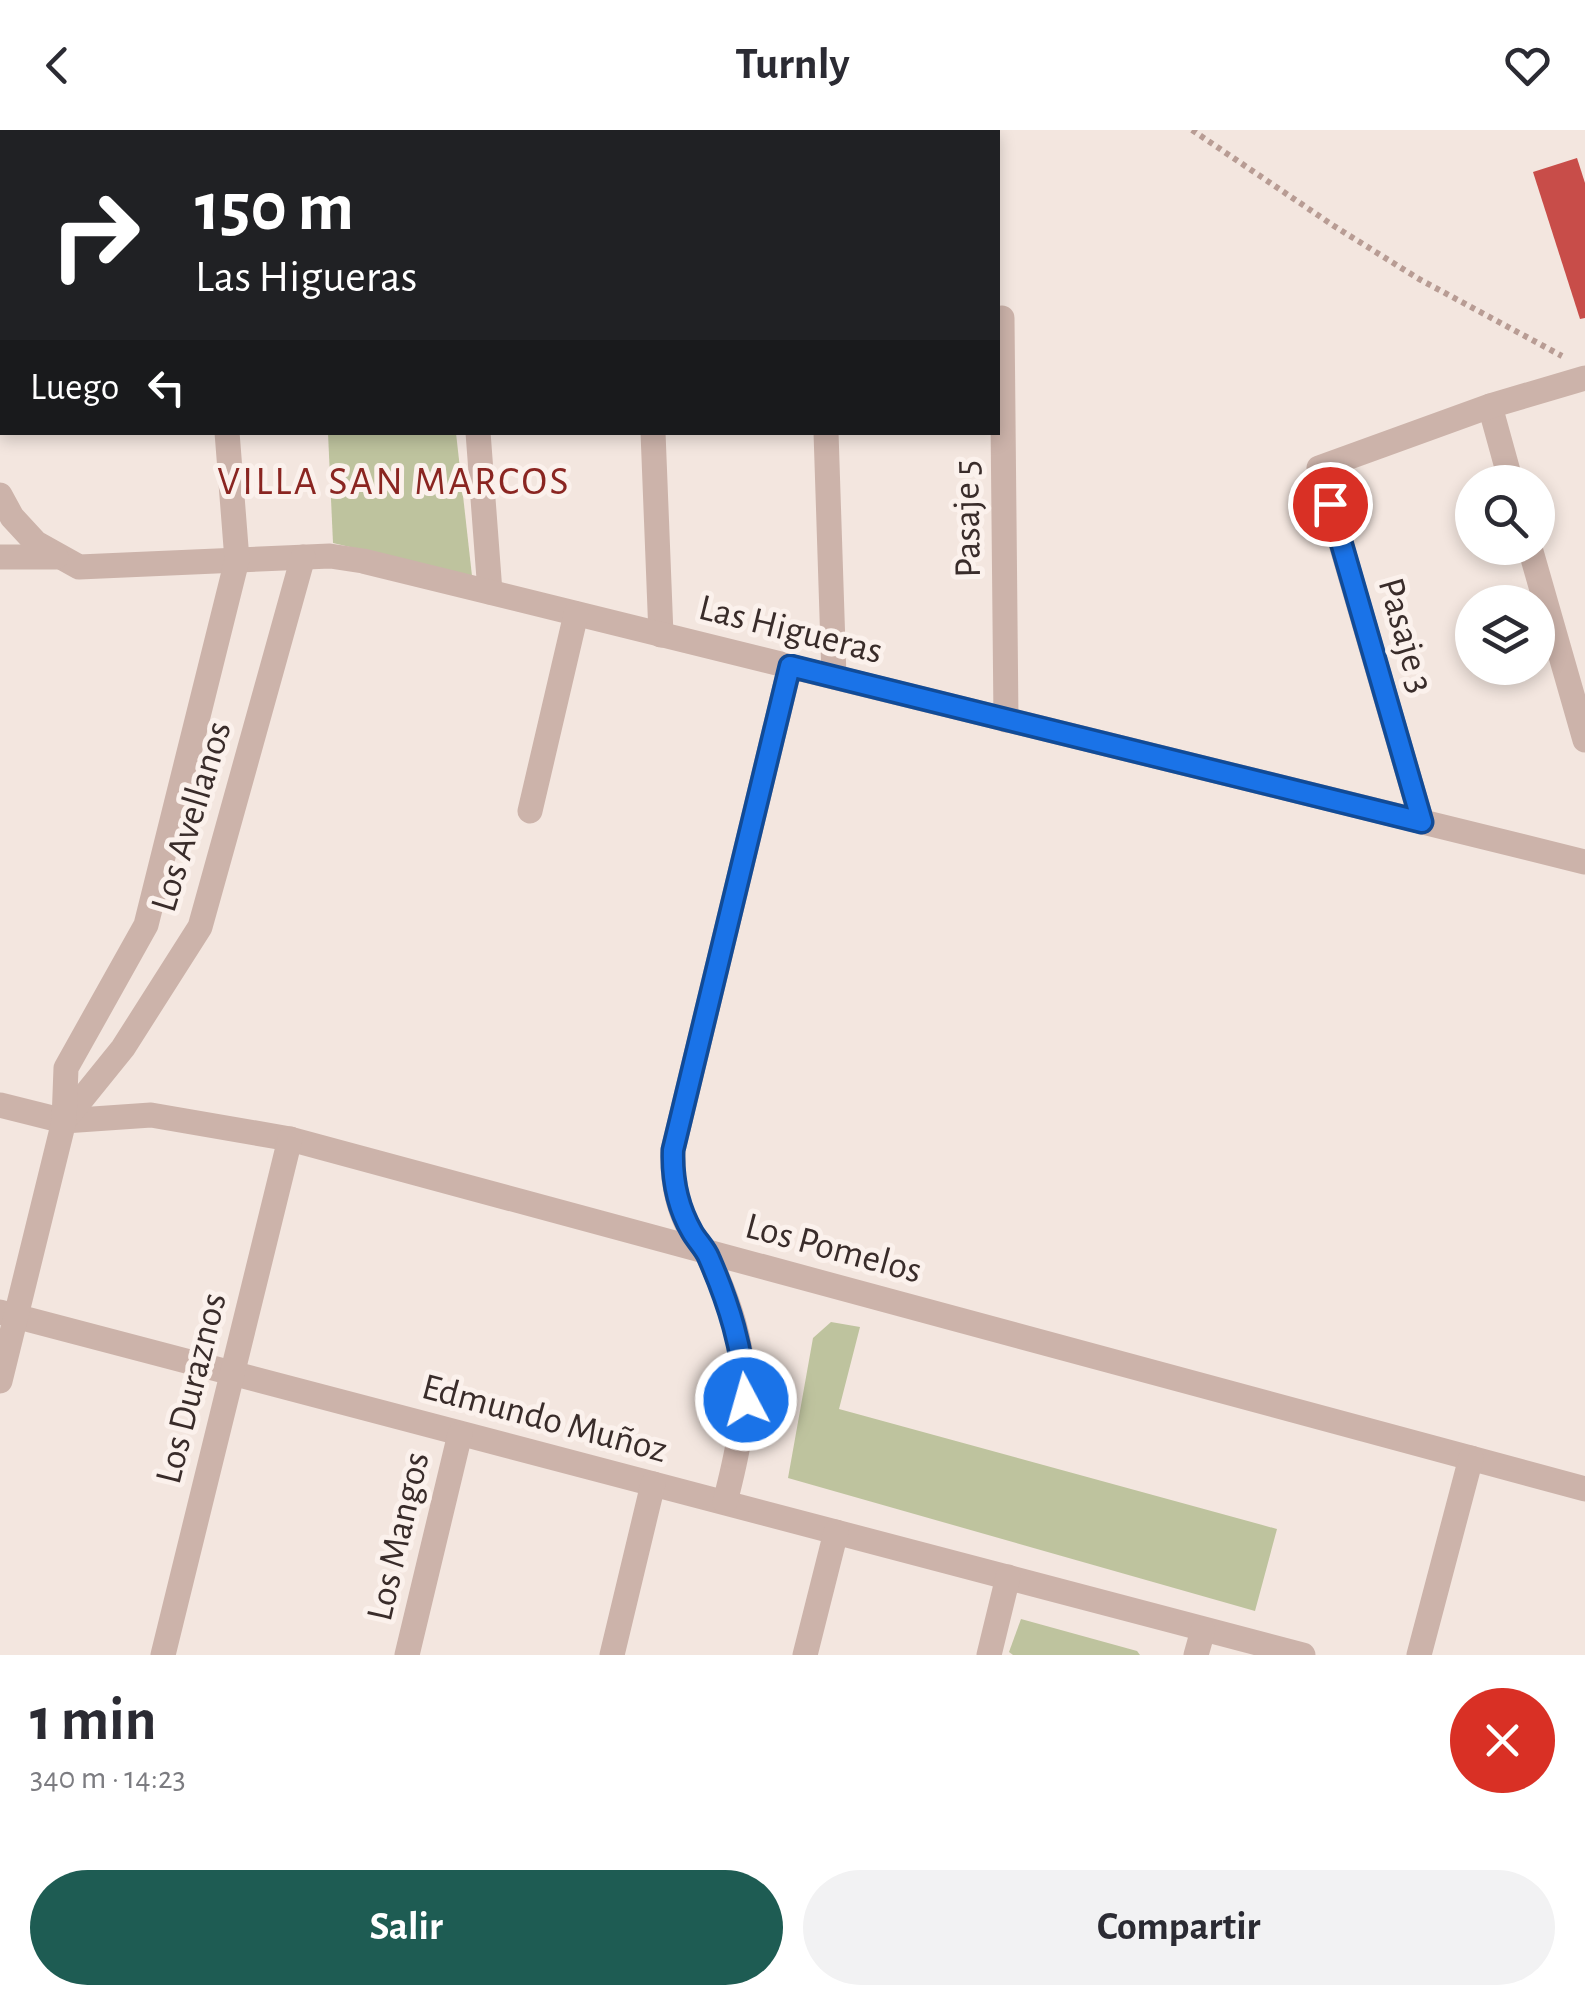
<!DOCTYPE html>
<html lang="es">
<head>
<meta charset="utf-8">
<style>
	body { margin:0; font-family:"Alegreya Sans",sans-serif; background:#f2f2f3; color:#2b2b33; height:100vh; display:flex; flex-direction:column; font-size:38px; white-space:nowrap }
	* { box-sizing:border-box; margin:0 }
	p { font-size:32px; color:#7c7c81 }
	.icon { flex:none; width:55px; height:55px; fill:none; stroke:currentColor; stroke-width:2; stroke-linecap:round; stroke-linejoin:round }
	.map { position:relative; height:1525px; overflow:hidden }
	.sheet { display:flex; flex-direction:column; background:#fff; flex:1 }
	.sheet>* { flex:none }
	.banner { position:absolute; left:0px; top:0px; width:1000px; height:305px; box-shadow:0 5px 15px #0003; background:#202124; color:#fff; overflow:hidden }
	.controls { position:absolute; left:1455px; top:335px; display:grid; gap:20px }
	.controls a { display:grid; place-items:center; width:100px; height:100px; border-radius:50%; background:#fff; box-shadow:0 5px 15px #0003; font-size:50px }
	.pin { position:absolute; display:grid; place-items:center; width:85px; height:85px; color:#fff; margin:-42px; border:5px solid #fff; border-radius:50%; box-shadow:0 2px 10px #0007 }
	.me { position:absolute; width:110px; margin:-55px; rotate:354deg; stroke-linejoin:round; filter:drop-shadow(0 0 8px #0008) }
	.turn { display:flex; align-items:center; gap:35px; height:210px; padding:0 30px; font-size:45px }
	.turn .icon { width:130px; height:130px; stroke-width:2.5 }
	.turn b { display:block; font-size:70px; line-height:85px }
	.then { display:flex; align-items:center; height:95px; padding:0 30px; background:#0003; gap:20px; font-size:38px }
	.round { display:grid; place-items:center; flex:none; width:105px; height:105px; border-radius:52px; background:#f2f2f3 }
	.summary { display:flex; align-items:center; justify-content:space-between; height:170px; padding:0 30px }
	h1 { font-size:60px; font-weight:700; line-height:75px }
	.cta { display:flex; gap:20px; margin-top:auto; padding:20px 30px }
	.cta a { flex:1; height:115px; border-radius:60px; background:#1e5c53; color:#fff; font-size:40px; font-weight:700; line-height:115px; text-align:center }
	.cta a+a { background:#f2f2f3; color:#2b2b33 }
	header { display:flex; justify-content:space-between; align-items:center; height:130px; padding:0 30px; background:#fff; font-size:45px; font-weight:700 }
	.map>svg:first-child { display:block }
	.green { fill:#bec39e }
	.building { fill:#c84d49 }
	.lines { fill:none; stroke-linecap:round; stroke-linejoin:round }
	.path { stroke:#b89c94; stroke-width:6; stroke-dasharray:5 5; stroke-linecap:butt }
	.minor { stroke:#ccb3aa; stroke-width:25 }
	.route-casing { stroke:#114b97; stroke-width:25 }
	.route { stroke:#1a73e8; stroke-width:18 }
	.labels { text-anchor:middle; stroke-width:10; stroke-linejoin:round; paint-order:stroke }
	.street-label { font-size:38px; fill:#392c2a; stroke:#fbf1ec }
	.neighbourhood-label { font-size:40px; letter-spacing:2.5px; fill:#8a2521; stroke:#fbf1ec }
</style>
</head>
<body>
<header><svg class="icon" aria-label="back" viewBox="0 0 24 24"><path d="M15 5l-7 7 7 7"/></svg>Turnly<svg class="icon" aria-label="heart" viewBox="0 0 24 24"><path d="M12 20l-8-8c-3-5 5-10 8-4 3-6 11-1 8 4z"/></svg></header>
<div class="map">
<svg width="1585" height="1525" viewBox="0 0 1585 1525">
	<rect width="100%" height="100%" fill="#f3e6df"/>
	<g class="green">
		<polygon points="328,303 456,303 472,446 333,413"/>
		<polygon points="831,1192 860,1197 839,1279 1277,1399 1255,1481 788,1348 813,1208"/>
		<polygon points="1021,1489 1137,1521 1140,1525 1013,1525 1009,1522"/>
	</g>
	<polygon class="building" points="1577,28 1585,53 1585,188 1580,189 1533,42"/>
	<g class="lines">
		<polyline class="path" points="1192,0 1334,96 1419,149 1562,226"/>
		<g class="minor">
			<polyline points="1002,188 1006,590"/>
			<polyline points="1490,276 1511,352"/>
			<polyline points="478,302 490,462"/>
			<polyline points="653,302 661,505"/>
			<polyline points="826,302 834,547"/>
			<polyline points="0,365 12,387 36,413 79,437 330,426 363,431 1585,732"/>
			<polyline points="1530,418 1585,610"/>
			<polyline points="0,427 56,427"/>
			<polyline points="530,681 576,484"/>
			<polyline points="1422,692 1319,338 1490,276 1585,248"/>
			<polyline points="0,975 64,991 151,985 290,1009 1585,1359"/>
			<polyline points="64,991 123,918 200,797 303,427"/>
			<polyline points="0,1182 1303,1525"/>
			<polyline points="0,1251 64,991 66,938 146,795 237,430 227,302"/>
			<path d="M725,1372c26,-100 28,-149 -17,-246 -3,-7 -8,-12 -13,-18 -18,-27 -23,-57 -22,-88l117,-484"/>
			<polyline points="163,1525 290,1009"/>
			<polyline points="407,1525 460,1304"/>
			<polyline points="612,1525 653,1354"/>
			<polyline points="805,1525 836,1402"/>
			<polyline points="989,1525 1008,1447"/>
			<polyline points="1196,1525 1203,1500"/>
			<polyline points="1419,1525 1471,1328"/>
		</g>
	</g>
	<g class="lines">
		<g class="route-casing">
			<path id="route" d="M746,1270c-3,-51 -17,-96 -37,-142 -4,-10 -12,-17 -17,-26 -15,-26 -20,-53 -19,-82l117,-484 632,156 -92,-318"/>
		</g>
		<use href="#route" class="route"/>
	</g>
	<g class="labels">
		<g class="street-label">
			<text transform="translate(966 389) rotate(-91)" y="13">Pasaje 5</text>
			<text transform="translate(791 498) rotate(14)" y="13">Las Higueras</text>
			<text transform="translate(1407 505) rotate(74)" y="13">Pasaje 3</text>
			<text transform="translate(190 686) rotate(-73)" y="13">Los Avellanos</text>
			<text transform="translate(834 1117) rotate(15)" y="13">Los Pomelos</text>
			<text transform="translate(190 1258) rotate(-76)" y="13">Los Duraznos</text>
			<text transform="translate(545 1287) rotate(15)" y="13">Edmundo Muñoz</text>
			<text transform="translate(397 1406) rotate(-77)" y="13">Los Mangos</text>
		</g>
		<g class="neighbourhood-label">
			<text x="394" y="364">VILLA SAN MARCOS</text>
		</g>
	</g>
</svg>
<div class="controls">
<a><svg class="icon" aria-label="search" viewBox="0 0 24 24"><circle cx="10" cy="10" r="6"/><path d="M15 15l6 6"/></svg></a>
<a><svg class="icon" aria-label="layers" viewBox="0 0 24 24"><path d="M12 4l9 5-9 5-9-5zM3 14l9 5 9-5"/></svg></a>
</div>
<div class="pin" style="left:1330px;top:374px;background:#d93025"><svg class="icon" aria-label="arrive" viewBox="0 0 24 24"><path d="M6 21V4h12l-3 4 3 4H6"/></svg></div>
<svg class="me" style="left:746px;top:1270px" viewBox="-20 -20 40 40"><circle r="17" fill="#1a73e8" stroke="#fff" stroke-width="3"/><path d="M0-11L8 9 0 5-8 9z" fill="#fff"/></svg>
<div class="banner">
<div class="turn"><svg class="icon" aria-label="right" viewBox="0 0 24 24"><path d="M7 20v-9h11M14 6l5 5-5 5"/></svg><div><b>150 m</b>Las Higueras</div></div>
<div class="then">Luego<svg class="icon" aria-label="left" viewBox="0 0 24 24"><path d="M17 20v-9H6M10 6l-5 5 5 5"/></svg></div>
</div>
</div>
<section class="sheet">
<div class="summary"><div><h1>1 min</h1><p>340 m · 14:23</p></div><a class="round" style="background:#d93025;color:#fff"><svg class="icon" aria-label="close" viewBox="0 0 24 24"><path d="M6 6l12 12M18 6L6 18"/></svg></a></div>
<div class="cta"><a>Salir</a><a>Compartir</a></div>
</section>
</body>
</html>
